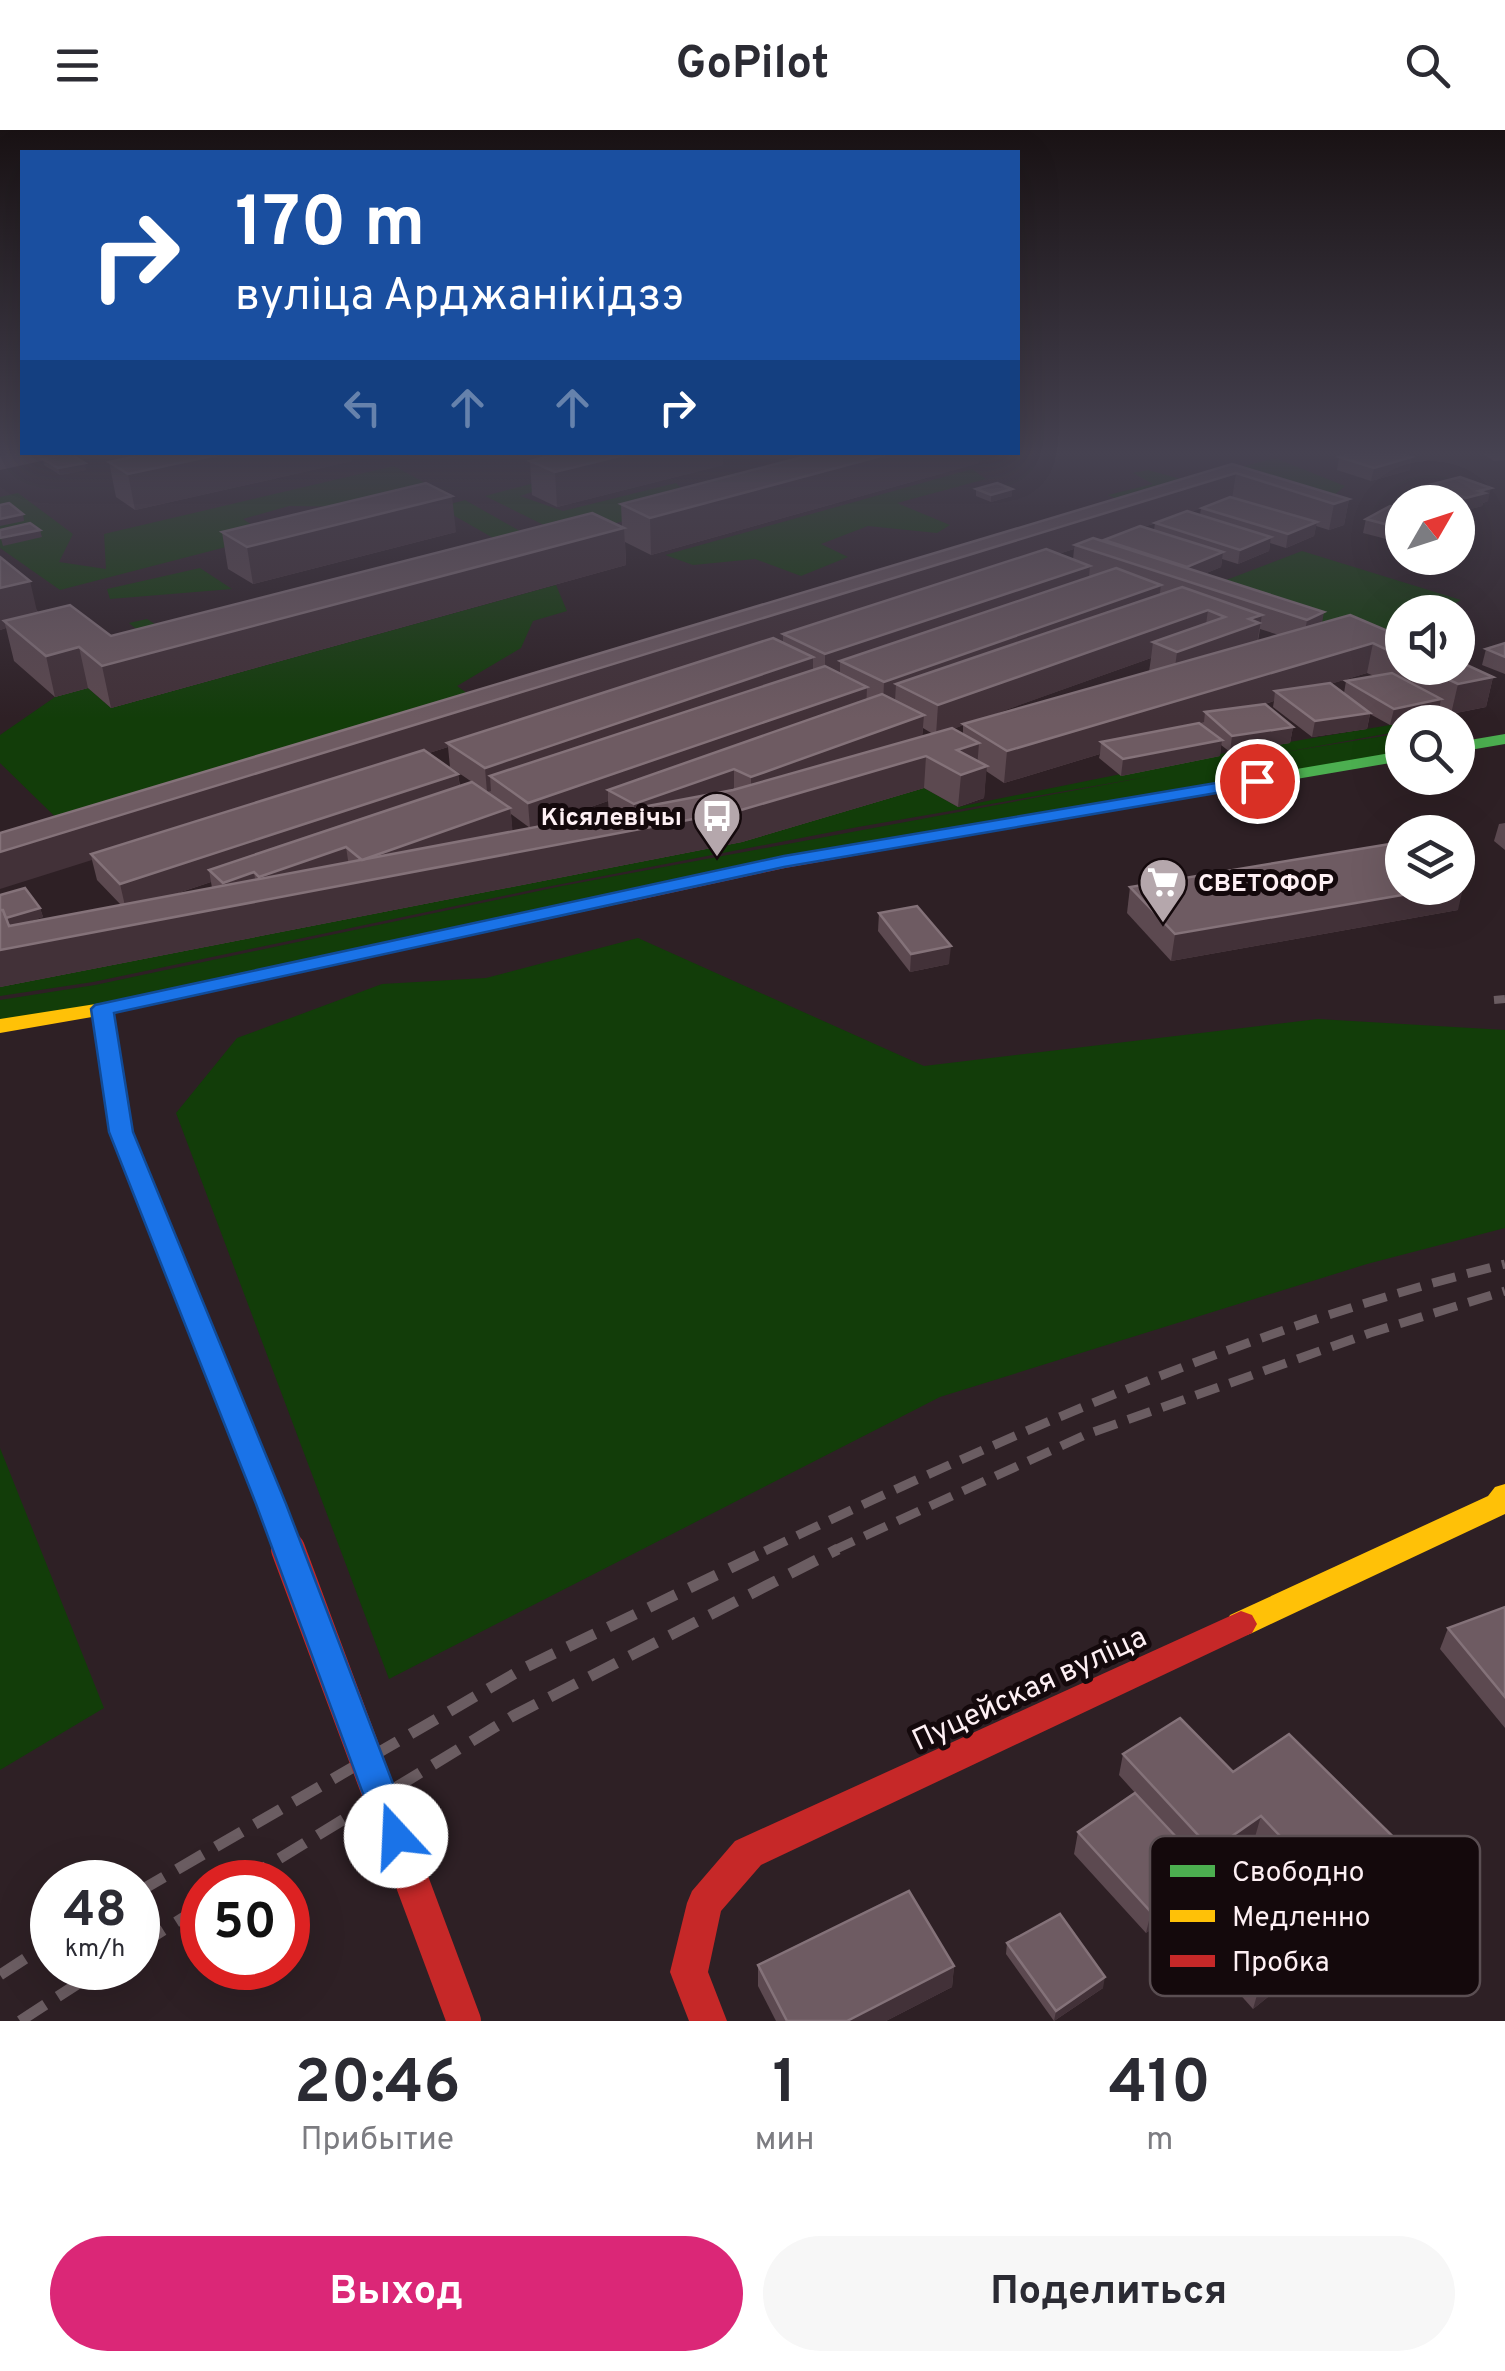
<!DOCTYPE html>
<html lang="ru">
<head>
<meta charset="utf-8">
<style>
	body { margin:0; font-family:Overpass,sans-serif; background:#f7f7f7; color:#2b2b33; height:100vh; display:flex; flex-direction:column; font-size:38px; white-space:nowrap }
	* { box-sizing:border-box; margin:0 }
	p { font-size:32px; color:#7c7c81 }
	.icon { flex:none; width:55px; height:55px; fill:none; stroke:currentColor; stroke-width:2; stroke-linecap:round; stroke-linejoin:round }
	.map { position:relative; height:1891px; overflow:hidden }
	.side { display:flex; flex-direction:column; background:#fff; flex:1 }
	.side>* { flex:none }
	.hud { position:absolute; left:20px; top:20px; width:1000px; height:305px; border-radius:0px; box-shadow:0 10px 40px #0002; background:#1a4fa0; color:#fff; overflow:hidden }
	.needle { width:65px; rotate:51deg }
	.tools { position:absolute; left:1385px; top:355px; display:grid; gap:20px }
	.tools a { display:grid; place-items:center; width:90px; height:90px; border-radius:50%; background:#fff; box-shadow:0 10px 40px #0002; font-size:50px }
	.speed { position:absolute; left:30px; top:1730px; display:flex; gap:20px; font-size:50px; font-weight:700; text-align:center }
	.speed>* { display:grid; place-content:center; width:130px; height:130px; border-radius:50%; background:#fff; box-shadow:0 10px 40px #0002; line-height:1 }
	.speed small { font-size:25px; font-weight:400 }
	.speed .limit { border:15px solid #d22; background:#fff; color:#111 }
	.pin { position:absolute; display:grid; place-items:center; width:85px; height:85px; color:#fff; margin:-42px; border:5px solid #fff; border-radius:50%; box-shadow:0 2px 10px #0007 }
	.me { position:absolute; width:110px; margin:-55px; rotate:340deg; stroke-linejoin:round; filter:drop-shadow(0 0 8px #0008) }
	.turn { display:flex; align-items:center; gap:35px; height:210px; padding:0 50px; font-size:45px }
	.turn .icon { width:130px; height:130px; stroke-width:2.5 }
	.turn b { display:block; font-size:70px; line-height:85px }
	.lanes { display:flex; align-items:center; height:95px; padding:0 50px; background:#0003; justify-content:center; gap:50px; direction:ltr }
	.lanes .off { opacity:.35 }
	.eta { display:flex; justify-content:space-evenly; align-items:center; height:170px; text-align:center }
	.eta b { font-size:60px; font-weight:700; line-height:70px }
	.button { display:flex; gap:20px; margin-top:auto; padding:20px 50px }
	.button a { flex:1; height:115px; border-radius:60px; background:#db2777; color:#fff; font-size:40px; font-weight:700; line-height:115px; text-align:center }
	.button a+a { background:#f7f7f7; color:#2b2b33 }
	header { display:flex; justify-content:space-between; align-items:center; height:130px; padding:0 50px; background:#fff; font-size:45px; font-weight:700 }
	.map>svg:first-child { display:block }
	.green { fill:#123d09 }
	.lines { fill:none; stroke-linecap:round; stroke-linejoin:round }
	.street { fill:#69565c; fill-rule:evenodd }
	.fast { fill:#4caf50; fill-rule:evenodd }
	.slow { fill:#ffc107; fill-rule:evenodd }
	.jam { fill:#c62828; fill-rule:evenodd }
	.rail-far2 { stroke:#6b5d62; stroke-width:8; stroke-dasharray:19 10; stroke-linecap:butt }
	.rail-far1 { stroke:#6b5d62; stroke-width:9; stroke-dasharray:24 12; stroke-linecap:butt }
	.rail { stroke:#6b5d62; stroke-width:11; stroke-dasharray:30 15; stroke-linecap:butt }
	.jam-bridge-far1 { stroke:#c62828; stroke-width:28 }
	.jam-bridge { stroke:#c62828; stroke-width:34 }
	.wall { fill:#5c4950; fill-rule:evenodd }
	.shaded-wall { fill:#423138 }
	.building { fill:#6e5b62; stroke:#847279; stroke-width:2.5 }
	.route { fill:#1a73e8; stroke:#114b97; stroke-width:2.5 }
	.labels { text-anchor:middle; stroke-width:10; stroke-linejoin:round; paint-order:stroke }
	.poi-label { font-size:25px; font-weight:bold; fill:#fef0f4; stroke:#14090c; text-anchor:end }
	.near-street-label { font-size:30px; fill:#fef0f4; stroke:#14090c }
	.key { fill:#14090c; stroke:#5a4e52; stroke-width:2.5 }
	.key-label { font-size:28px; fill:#fef0f4 }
</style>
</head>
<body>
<header><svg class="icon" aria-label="menu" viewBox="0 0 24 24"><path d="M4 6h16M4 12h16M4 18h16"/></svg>GoPilot<svg class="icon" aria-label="search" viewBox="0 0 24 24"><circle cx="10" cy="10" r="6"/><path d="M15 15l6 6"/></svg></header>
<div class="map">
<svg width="1505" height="1891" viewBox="0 0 1505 1891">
	<rect width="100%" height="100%" fill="#2e2025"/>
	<g class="green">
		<polygon points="1275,328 1345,356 1311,384 1229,359 1150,384 1108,365 1153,354 1133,343 1148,340 1188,351"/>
		<polygon points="394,336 447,365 375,377 289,376 243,389 269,406 60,460 0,418 0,367 18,363 73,404 59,432 106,439 104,404"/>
		<polygon points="972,339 986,349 897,373 950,395 937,403 868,396 821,414 848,427 801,446 755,429 693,435 665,425"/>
		<polygon points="549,349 557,354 520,366 563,381 676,353 697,372 566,406 485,366"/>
		<polygon points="465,370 543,414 157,516 129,493 147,489 173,506 509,417 439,377"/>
		<polygon points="1302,421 1461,470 1440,482 1402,482 1402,504 1374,518 1200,460"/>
		<polygon points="200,438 232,459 110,469 107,459"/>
		<polygon points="556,455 567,481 533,491 521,518 457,556 481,573 82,713 0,633 0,605 55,567 88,558 111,578"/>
		<polygon points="1402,593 1402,601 1280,623 1402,603 1402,626 785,732 0,896 0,870 95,855 562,756 1152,646 858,697 536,759 93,852 0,866 0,857 742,712 924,658 958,677 1230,622"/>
		<polygon points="638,808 924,936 1318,889 1505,900 1505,1098 1367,1134 940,1267 389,1549 176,983 237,908 382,854 486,848"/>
		<polygon points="0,1318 104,1578 0,1640"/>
	</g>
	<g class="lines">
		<polygon class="street" points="10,323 58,323 55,328 0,340 0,326"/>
		<g class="fast">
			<polygon points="1505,604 1505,614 1458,622 1458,612"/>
			<polygon points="1402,621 1402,631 1022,696 1013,691 1022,686"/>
		</g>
		<g class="slow">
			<polygon points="629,760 636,762 639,766 636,770 113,883 133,1003 286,1374 281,1382 271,1385 261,1382 109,1003 92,887 0,903 0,889 102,873"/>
			<polygon points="1505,1354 1505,1384 1252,1503 1241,1507 1230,1503 1225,1494 1230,1485 1488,1366 1495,1357"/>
		</g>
		<g class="jam">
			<polygon points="1022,686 1028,687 1028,695 785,738 629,772 619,766 629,760 785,726"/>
			<polygon points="1241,1481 1252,1485 1257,1494 1252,1503 761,1735 721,1781 708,1842 727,1891 689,1891 670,1842 687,1773 692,1761 735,1711"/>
		</g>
		<polyline class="rail-far2" points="1494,870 1505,869"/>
		<g class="rail-far1">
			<path d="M765,1421c233,-112 488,-225 740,-287"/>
			<polyline points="832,1421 1085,1305 1370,1203 1505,1161"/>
		</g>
		<g class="rail">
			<polyline points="241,1752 513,1586 838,1419"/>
			<polyline points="138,1762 526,1537 770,1419"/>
			<polyline points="138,1816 202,1776"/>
			<polyline points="0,1845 52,1811"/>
			<polyline points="20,1891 102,1838"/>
		</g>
		<polyline class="jam-bridge-far1" points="271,1374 289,1421"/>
		<polyline class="jam-bridge" points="288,1419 464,1891"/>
	</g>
	<g class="wall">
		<polygon points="560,323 723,323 723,335 557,377 532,365 530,331"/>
		<polygon points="1505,323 1505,330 1494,331 1483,324"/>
		<polygon points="1339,327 1410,340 1371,351 1337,340"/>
		<polygon points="43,329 86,340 60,345 44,335"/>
		<polygon points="352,331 135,380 116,367 109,332"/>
		<polygon points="979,331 979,333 651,425 625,412 626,435 111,578 88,558 55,567 14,531 6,498 0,500 0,427 38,482 111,506 622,397 621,374"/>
		<path d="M1232,334l117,35 -5,26 -15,5 -13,-4 -2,10 -28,12 -16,-5 -1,8 -31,13 -16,-5 -1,8 -17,7 118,49 80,14v31h56l35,9 -7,30 -35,7 -12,-5 -1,6 -48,10 -20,-11 -3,15 -55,8 -39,-30 1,-6 -12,4 31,22 -3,16 -60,9 -9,-7 -1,11 -99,20 -22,-18 1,-4 -96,29 -18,-12 -2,27 -26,9 -34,-19 -182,54 -742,145v-92l40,13 3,9 -28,8 106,-20 -24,-25 -5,-20 -92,-27zM1201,378l-1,7 -10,-3zM1160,392l-5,1 -1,7 -11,-3zM1074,419l-1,11 -15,-6zM1260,499l19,6 -21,6zM1151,528l-2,14 -172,48zM1367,543l7,3 -28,5 -2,12 -14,-9zM963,595v9l-10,-5zM923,598l10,6 -11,3zM448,617l2,20 22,15 -12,4 -2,-12 -29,-21zM608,671l1,12 -79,15zM511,684l19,14 -18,3zM211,752l1,6 -46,9z"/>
		<polygon points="1429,355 1488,371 1483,373 1482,376 1463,381 1458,379 1458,372 1438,372 1426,368"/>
		<polygon points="976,359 1012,359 1012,366 991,372 976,366"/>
		<polygon points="1402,379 1402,409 1398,412 1363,403 1366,389"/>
		<polygon points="222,402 456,402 253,454 228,439"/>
		<polygon points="1505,513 1505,544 1482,535 1486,519"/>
		<polygon points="1505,693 1505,720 1494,711 1499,694"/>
		<polygon points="1130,757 1458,780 1171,831 1127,783"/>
		<polygon points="879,783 949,834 910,842 878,801"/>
		<polygon points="1505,1477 1505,1598 1440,1519 1448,1498"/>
		<polygon points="1123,1624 1233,1642 1451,1764 1442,1785 1376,1836 1255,1707 1207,1740 1202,1762 1146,1803 1074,1724 1078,1702 1146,1675 1119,1645"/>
		<polygon points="1192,1783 1303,1839 1253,1879 1186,1804"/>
		<polygon points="1007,1813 1103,1858 1054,1891 1006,1824"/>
		<polygon points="758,1835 954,1836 952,1857 886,1891 776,1891 758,1856"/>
	</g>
	<g class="shaded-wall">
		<polygon points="226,323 351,323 352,331 135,380 128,344"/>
		<polygon points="632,323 723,323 723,335 557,377 555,342"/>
		<polygon points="892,323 1005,323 979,331 979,333 651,425 650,388"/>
		<polygon points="1412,327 1410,340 1371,351 1374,338"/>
		<polygon points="85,333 86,340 60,345 58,338"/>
		<polygon points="1236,343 1232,369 1080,417 1075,415 1074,419 792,508 783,504 783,511 451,616 447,613 448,617 95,729 91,724 92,730 0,759 0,722"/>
		<polygon points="1491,358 1488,371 1483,373 1482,376 1463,381 1466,368 1479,361"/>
		<polygon points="1012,359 1012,366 991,372 991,365"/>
		<polygon points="452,366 456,402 253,454 247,417"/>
		<polygon points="1349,369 1344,395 1329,400 1334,374"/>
		<polygon points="23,384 24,391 0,396 0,389"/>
		<polygon points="1317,392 1314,406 1286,418 1288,404"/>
		<polygon points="1402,396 1402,409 1398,412 1400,398"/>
		<polygon points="624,398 626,435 111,578 102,536"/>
		<polygon points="40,400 42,407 3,416 1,409"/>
		<polygon points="1271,407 1269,421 1238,434 1240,420"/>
		<polygon points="1223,422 1221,437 1185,452 1187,437"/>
		<polygon points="1090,436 1088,458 840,531 840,542 825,547 825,524"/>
		<polygon points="30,451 39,490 4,491 6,498 0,500 0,458"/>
		<polygon points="1161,455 1158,477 896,554 895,571 883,575 884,552"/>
		<polygon points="1208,480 1204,509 1153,512 1151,528 936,605 938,575"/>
		<polygon points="1324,482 1320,504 1303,513 1307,490"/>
		<polygon points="1262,485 1257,513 1173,552 1177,522"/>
		<polygon points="1373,513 1367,543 1284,568 1275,561 1274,571 1213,589 1205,582 1204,592 1111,620 1101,612 1100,624 1004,653 1007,621"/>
		<polygon points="79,517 88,558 55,567 46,526"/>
		<polygon points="813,527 813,550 490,646 491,661 487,662 485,638"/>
		<polygon points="1493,547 1486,577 1451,584 1458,554"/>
		<polygon points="867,557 866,581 608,660 608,671 530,698 528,673"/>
		<polygon points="1441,569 1438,585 1390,595 1394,579"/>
		<polygon points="1370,583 1367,599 1312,607 1315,591"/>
		<polygon points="924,585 922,608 751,672 751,647"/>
		<polygon points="1293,597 1290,613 1230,622 1232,606"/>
		<polygon points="1222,610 1220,626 1121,646 1123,629"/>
		<polygon points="979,613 977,639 987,636 984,668 958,677 961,645 957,620"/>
		<polygon points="926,626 924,658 742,712 0,857 0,820 228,777 223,753 254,742 258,769 263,770 259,747 346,717 350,743 362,730 510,678 513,704"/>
		<polygon points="734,639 734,664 635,699 634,674"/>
		<polygon points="458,644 461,668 209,740 211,752 126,780 120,754"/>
		<polygon points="1464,754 1458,780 1171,831 1175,804 1443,758 1458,758 1458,755"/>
		<polygon points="40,778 43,787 0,800 0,790"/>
		<polygon points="951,816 949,834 910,842 911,824"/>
		<polygon points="1261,1686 1255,1707 1206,1741 1212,1720"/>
		<polygon points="1208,1741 1202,1762 1146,1803 1151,1782"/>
		<polygon points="1451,1764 1442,1785 1376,1836 1384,1815"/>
		<polygon points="1310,1818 1303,1839 1253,1879 1259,1858"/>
		<polygon points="954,1836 952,1857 886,1891 847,1891"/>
		<polygon points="1105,1847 1103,1858 1054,1891 1056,1881"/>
	</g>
	<g class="building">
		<polygon points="69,323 85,333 58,338 43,329"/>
		<polygon points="150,323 226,323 128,344 109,332"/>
		<polygon points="560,323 632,323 555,342 530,331"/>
		<polygon points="818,323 892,323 650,388 621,374"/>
		<polygon points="1351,323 1400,323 1412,327 1374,338 1339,327"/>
		<polygon points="1232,334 1349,369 1334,374 1236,343 0,722 0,703"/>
		<polygon points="1460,347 1491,358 1479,361 1485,363 1466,368 1429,355"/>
		<polygon points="426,353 452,366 247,417 222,402"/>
		<polygon points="997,353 1012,359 991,365 976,359"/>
		<polygon points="1230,367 1317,392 1288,404 1202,378"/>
		<polygon points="9,373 23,384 0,389 0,375"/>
		<polygon points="1390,376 1402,379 1402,396 1400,398 1366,389"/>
		<polygon points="1187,381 1271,407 1240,420 1155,393"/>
		<polygon points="592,383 624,398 102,536 79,517 46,526 4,491 70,475 111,506"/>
		<polygon points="30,393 40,400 0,408 0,400"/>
		<polygon points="1140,396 1223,422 1187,437 1104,410"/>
		<polygon points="1093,408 1324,482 1307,490 1075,415"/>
		<polygon points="1046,419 1090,436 825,524 783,504"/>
		<polygon points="0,427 30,451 0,458"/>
		<polygon points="1116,438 1161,455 884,552 840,531"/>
		<polygon points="1182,457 1262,485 1249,489 1259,493 1177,522 1153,512 1225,487 1208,480 938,575 896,554"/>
		<polygon points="1350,485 1402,507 1402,527 1373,513 1007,621 963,594"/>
		<polygon points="773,508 813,527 485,638 447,613"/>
		<polygon points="1505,513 1505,527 1486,519"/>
		<polygon points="1458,531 1493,547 1458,554 1424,538 1458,538"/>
		<polygon points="825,536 867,557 528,673 490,646"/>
		<polygon points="1392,543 1441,569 1394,579 1346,551"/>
		<polygon points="1330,553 1370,583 1315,591 1275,561"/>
		<polygon points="882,564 924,585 751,647 734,639 634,674 608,660"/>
		<polygon points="1265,574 1293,597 1232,606 1205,582"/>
		<polygon points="1199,593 1222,610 1123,629 1101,612"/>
		<polygon points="952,598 979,613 957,620 987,636 961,645 926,626 741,680 0,820 0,780 3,780 9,796 733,660"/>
		<polygon points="424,620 458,644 120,754 91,724"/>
		<polygon points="472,652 510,678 362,730 346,717 259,747 254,742 223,753 209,740"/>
		<polygon points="1402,712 1402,758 1443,758 1175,804 1130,757"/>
		<polygon points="25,758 40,778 6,788 3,780 0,780 0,765"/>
		<polygon points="917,776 951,816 911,824 879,783"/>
		<polygon points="1505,1477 1505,1567 1448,1498"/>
		<polygon points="1180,1588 1233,1642 1289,1604 1451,1764 1384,1815 1261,1686 1212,1720 1123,1624"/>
		<polygon points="1135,1663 1208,1741 1151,1782 1078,1702"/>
		<polygon points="909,1761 954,1836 847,1891 787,1891 758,1835"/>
		<polygon points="1060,1784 1105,1847 1056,1881 1007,1813"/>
	</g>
	<linearGradient id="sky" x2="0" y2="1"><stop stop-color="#191214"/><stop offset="0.55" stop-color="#464251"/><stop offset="1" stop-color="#464251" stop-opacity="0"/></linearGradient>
	<rect width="1505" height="588" fill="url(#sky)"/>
	<polygon class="route" points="1257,646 1266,651 1263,655 784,737 114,883 133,1002 286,1374 413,1706 408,1718 396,1723 383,1718 256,1374 109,1002 91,879 95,875 784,726"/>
	<defs>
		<g id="bus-pin" transform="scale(2.5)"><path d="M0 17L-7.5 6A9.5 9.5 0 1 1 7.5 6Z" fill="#b5a7ac" stroke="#14090c"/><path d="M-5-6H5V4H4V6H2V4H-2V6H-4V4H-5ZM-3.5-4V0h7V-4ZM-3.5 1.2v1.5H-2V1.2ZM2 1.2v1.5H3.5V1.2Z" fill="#fff"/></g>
		<g id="supermarket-pin" transform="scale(2.5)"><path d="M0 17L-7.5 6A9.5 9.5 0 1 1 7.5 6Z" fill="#b5a7ac" stroke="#14090c"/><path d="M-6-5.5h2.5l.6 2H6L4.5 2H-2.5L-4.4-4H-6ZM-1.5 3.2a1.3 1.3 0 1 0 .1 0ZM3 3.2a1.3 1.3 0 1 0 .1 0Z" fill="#fff"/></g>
	</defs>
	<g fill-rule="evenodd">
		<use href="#bus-pin" x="717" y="686"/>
		<use href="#supermarket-pin" x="1163" y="752"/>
	</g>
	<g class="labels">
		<g class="poi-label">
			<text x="682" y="695">Кісялевічы</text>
			<text x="1198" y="761" text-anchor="start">СВЕТОФОР</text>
		</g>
		<g class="near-street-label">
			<text transform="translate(1029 1558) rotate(-25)" y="10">Пуцейская вуліца</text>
		</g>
	</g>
	<rect x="1150" y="1706" width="330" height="160" rx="15" class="key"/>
	<rect x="1170" y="1735" width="45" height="12" fill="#4caf50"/>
	<rect x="1170" y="1780" width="45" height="12" fill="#ffc107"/>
	<rect x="1170" y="1825" width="45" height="12" fill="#c62828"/>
	<g class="key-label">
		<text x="1232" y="1751">Свободно</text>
		<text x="1232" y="1796">Медленно</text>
		<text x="1232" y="1841">Пробка</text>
	</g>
</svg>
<div class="tools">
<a><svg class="needle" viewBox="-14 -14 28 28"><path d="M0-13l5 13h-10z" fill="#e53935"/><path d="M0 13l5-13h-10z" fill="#7c7c81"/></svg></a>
<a><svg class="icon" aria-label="sound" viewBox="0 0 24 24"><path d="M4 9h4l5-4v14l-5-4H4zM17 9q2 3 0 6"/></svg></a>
<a><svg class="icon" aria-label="search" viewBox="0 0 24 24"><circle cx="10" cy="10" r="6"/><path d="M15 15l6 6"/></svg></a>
<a><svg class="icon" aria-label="layers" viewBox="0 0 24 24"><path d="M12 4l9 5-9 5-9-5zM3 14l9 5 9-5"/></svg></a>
</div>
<div class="speed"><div>48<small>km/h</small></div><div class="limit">50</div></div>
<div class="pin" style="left:1257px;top:651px;background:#d93025"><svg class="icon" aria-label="arrive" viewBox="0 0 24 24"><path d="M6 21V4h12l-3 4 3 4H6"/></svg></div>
<svg class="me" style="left:396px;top:1706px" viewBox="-20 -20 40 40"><circle r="19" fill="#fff"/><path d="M0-13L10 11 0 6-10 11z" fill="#1a73e8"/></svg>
<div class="hud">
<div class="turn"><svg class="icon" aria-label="right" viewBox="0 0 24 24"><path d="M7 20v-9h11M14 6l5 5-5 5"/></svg><div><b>170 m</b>вуліца Арджанікідзэ</div></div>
<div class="lanes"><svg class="icon off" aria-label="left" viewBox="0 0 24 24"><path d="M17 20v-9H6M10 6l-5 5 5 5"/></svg><svg class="icon off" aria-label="ahead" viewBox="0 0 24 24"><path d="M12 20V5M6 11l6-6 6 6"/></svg><svg class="icon off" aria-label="ahead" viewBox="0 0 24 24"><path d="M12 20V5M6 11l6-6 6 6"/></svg><svg class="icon" aria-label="right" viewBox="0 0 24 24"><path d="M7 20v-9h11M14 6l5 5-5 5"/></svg></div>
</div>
</div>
<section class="side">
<div class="eta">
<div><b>20:46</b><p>Прибытие</p></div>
<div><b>1</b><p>мин</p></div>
<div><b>410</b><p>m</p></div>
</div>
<div class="button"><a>Выход</a><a>Поделиться</a></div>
</section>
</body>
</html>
